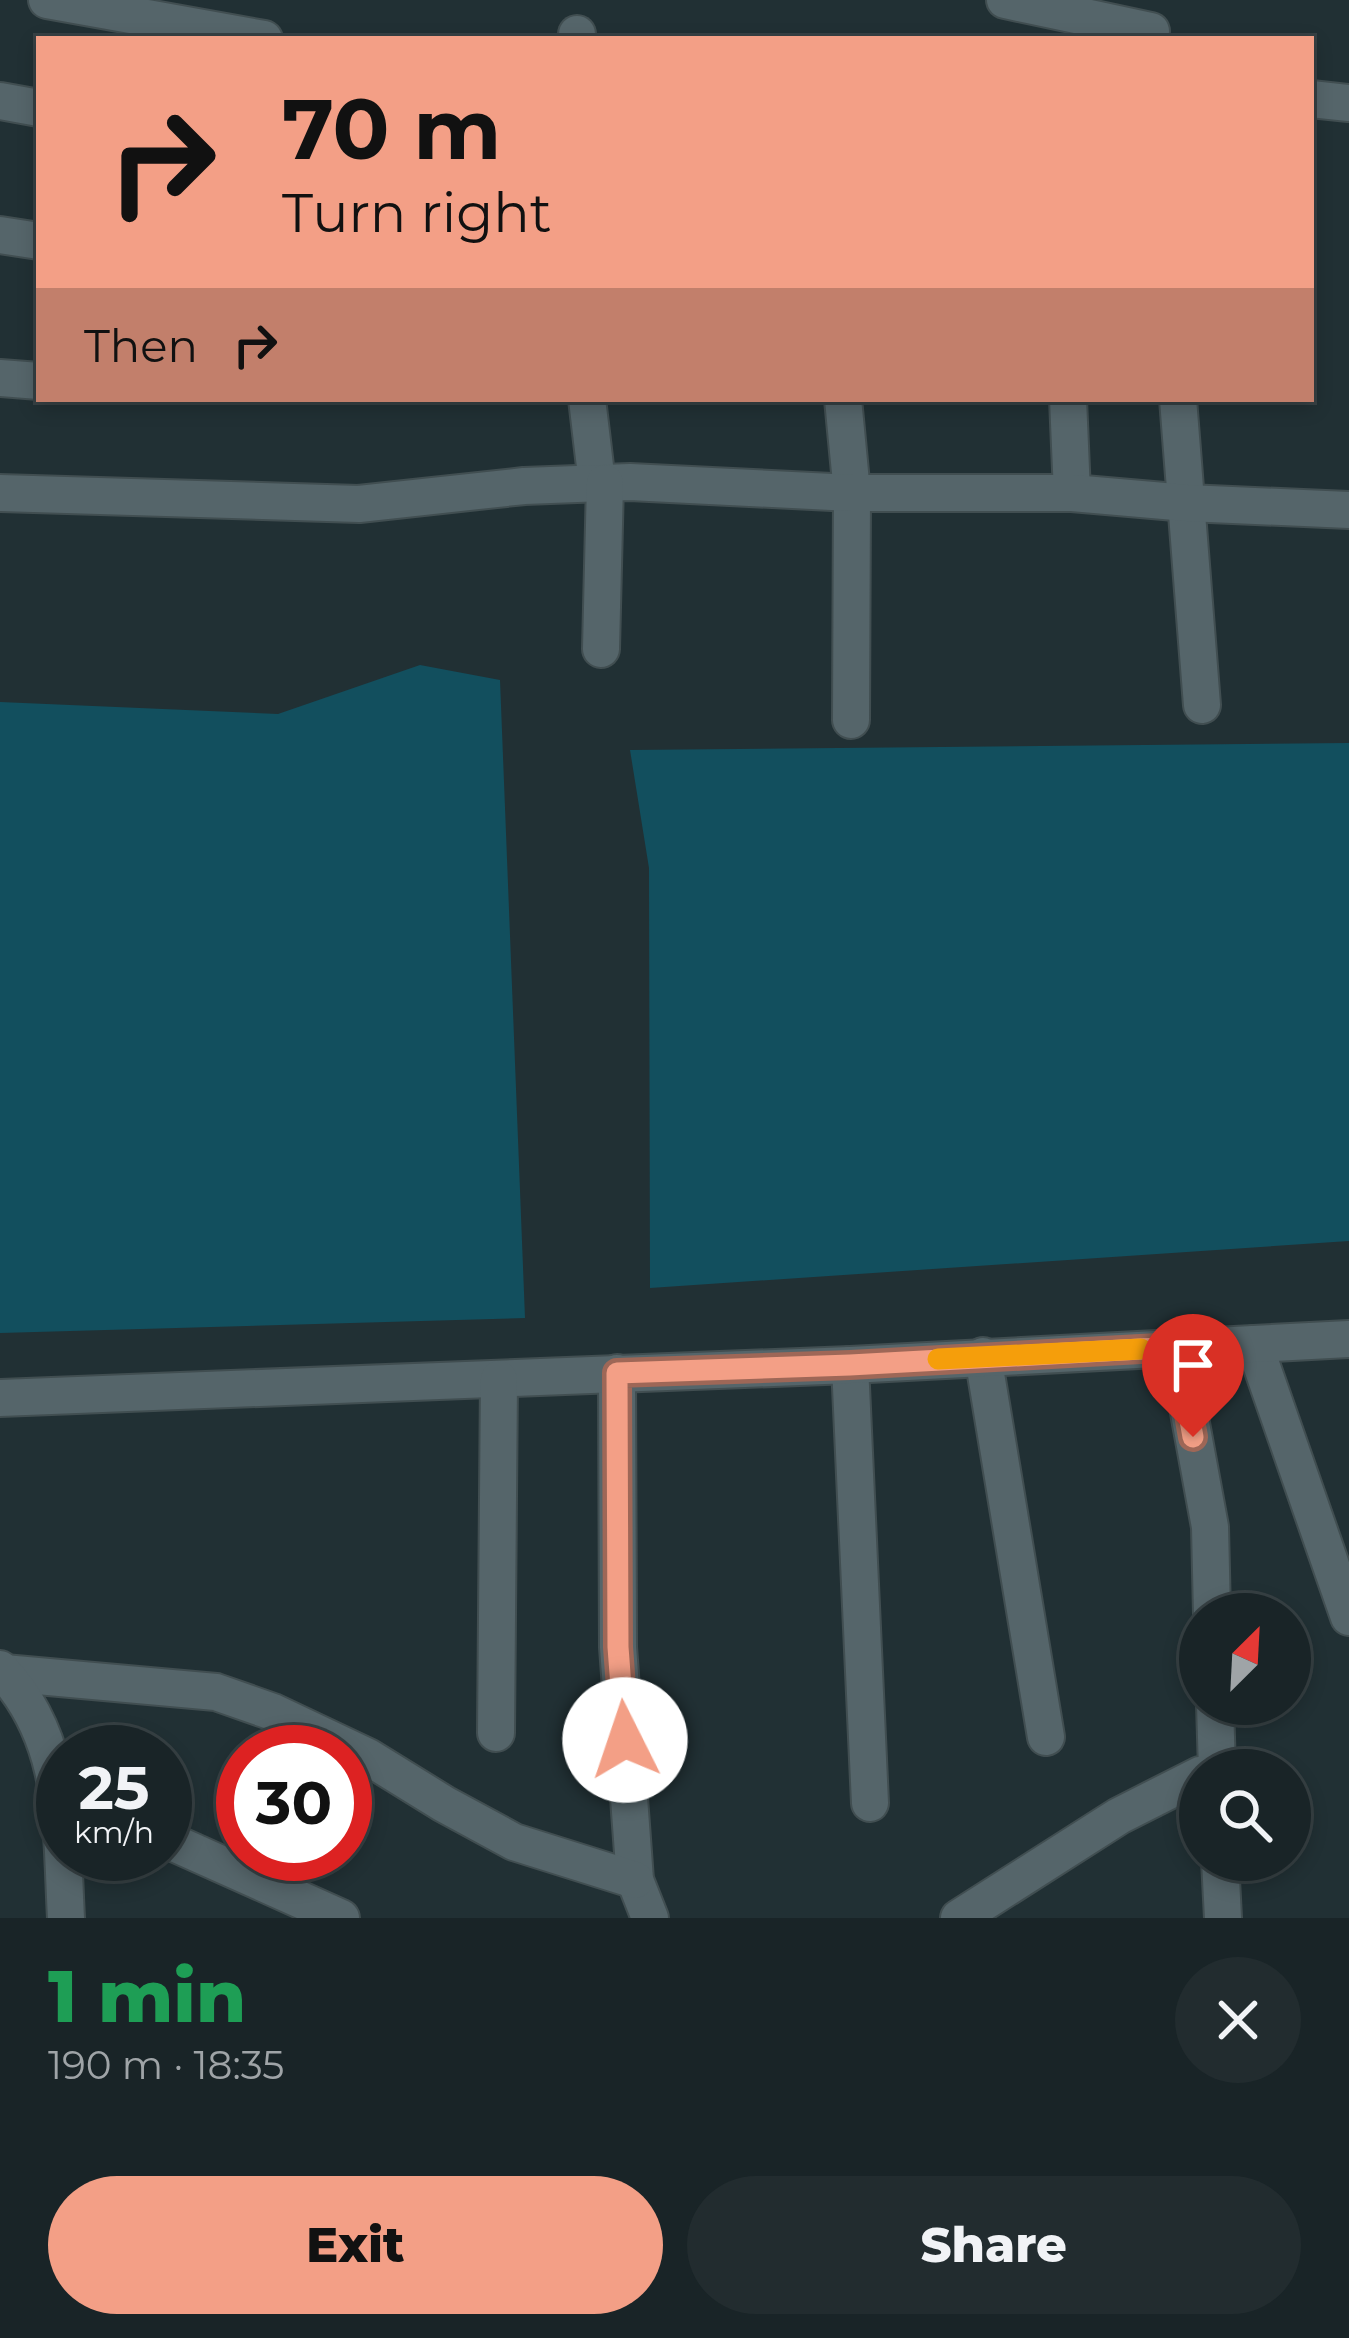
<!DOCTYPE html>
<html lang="en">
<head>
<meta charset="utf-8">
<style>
	body { margin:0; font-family:Montserrat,sans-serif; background:#222c2f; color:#f1f3f6; height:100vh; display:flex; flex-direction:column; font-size:45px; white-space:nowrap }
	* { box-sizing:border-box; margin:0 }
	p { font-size:39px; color:#9fa4a7 }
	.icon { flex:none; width:66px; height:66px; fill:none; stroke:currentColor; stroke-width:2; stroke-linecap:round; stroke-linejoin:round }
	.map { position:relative; height:1918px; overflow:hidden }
	.side { display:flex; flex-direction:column; background:#192427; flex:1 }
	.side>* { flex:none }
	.banner { position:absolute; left:36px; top:36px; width:1278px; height:366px; border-radius:0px; box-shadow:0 6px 18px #0003,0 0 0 3px #374144; background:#f39f86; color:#111; overflow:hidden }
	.needle { width:78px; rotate:24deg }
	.controls { position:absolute; left:1179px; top:1593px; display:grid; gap:24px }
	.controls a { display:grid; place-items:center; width:132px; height:132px; border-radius:50%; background:#192427; box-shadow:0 6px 18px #0003,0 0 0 3px #374144; font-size:60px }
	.speed { position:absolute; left:36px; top:1725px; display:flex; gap:24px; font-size:60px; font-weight:700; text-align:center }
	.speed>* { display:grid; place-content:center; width:156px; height:156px; border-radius:50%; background:#192427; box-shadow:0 6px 18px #0003,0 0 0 3px #374144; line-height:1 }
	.speed small { font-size:30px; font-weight:400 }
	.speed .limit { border:18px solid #d22; background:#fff; color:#111 }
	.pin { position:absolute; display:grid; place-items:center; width:102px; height:102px; color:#fff; margin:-123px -51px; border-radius:50% 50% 50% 0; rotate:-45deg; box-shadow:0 0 12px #0007 }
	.pin .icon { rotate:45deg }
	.me { position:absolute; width:132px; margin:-66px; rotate:356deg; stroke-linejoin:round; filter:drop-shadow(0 0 9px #0008) }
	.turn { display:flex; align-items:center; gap:42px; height:252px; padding:0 48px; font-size:54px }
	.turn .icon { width:156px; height:156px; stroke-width:2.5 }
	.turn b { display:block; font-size:84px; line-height:102px }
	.then { display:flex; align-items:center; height:114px; padding:0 48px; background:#0003; gap:24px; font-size:45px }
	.round { display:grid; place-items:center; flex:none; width:126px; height:126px; border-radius:63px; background:#222c2f }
	.summary { display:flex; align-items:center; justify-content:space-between; height:204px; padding:0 48px }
	h1 { font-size:72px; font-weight:800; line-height:90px; color:#1e9e55 }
	.cta { display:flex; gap:24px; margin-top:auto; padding:24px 48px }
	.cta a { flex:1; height:138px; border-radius:72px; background:#f39f86; color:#111; font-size:48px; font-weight:800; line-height:138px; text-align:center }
	.cta a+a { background:#222c2f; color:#f1f3f6 }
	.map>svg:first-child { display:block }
	.green { fill:#124f5e }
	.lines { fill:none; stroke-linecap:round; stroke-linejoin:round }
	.street-casing { stroke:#414e51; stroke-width:40 }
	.secondary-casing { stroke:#414e51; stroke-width:40 }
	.street { stroke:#55656a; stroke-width:36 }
	.secondary { stroke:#55656a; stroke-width:36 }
	.route-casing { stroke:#9e6757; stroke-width:30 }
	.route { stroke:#f39f86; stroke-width:21 }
	.slow { stroke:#f59e0b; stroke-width:21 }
</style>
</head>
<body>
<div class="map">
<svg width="1349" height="1918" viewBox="0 0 1349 1918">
	<rect width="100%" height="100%" fill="#213034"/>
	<g class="green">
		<polygon points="420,665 500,680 525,1318 0,1333 0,702 278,714"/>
		<polygon points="1349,743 1349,1241 650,1288 649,868 630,750"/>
	</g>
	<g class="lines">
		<g class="street-casing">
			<g id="street">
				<polyline points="47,0 264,39"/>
				<polyline points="1005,0 1151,31"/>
				<polyline points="577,39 577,34"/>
				<polyline points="1311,99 1349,103"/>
				<polyline points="0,101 39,108"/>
				<polyline points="0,235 39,241"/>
				<polyline points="0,378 39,381"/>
				<polyline points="587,399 597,483"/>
				<polyline points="843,399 852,493 851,720"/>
				<polyline points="1068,399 1072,493"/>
				<polyline points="1178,399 1202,705"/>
				<polyline points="0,493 359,504 524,486 630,482 852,493 1072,493 1187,503 1349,510"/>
				<polyline points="601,649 605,483"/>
				<polyline points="1254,1344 1349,1617"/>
				<polyline points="1177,1347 1210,1527 1212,1614"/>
				<polyline points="983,1356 1046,1737"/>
				<polyline points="850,1365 870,1803"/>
				<polyline points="617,1373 618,1647 635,1880 650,1918"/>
				<polyline points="0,1398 850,1365 1349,1339"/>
				<polyline points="4,1673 216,1692 273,1712 368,1757 444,1804 514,1842 635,1880"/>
				<polyline points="1215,1704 1217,1770"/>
				<polyline points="496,1733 499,1379"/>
				<polyline points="165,1839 341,1918"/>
				<polyline points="1220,1860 1223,1918"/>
				<polyline points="959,1918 1119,1816 1200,1775"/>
			</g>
		</g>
		<g class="secondary-casing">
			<path id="secondary" d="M0,1669c67,70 61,159 66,249"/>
		</g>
		<use href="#street" class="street"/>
		<use href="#secondary" class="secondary"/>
	</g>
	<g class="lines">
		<g class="route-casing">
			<polyline id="route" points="625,1740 618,1647 617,1373 850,1365 1177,1347 1193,1437"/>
		</g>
		<use href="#route" class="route"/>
		<polyline class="slow" points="938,1359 1141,1349"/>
	</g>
</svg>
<div class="controls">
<a><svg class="needle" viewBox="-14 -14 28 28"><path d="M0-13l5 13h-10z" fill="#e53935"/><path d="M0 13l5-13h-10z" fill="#9fa4a7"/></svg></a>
<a><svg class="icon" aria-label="search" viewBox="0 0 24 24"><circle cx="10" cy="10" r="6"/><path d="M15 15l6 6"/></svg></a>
</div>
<div class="speed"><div>25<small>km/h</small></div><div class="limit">30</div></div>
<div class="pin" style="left:1193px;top:1437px;background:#d93025"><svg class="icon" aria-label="arrive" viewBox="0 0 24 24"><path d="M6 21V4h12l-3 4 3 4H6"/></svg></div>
<svg class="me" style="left:625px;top:1740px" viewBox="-20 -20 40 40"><circle r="19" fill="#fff"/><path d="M0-13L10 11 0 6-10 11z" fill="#f39f86"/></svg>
<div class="banner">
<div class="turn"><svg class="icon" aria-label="right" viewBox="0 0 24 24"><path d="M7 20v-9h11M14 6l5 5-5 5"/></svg><div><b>70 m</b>Turn right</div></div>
<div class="then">Then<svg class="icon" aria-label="right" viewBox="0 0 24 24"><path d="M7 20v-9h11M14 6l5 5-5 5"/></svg></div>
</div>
</div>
<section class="side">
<div class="summary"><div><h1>1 min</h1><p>190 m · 18:35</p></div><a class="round"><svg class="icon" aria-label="close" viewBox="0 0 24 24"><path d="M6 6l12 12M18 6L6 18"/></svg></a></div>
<div class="cta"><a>Exit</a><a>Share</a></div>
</section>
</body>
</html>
